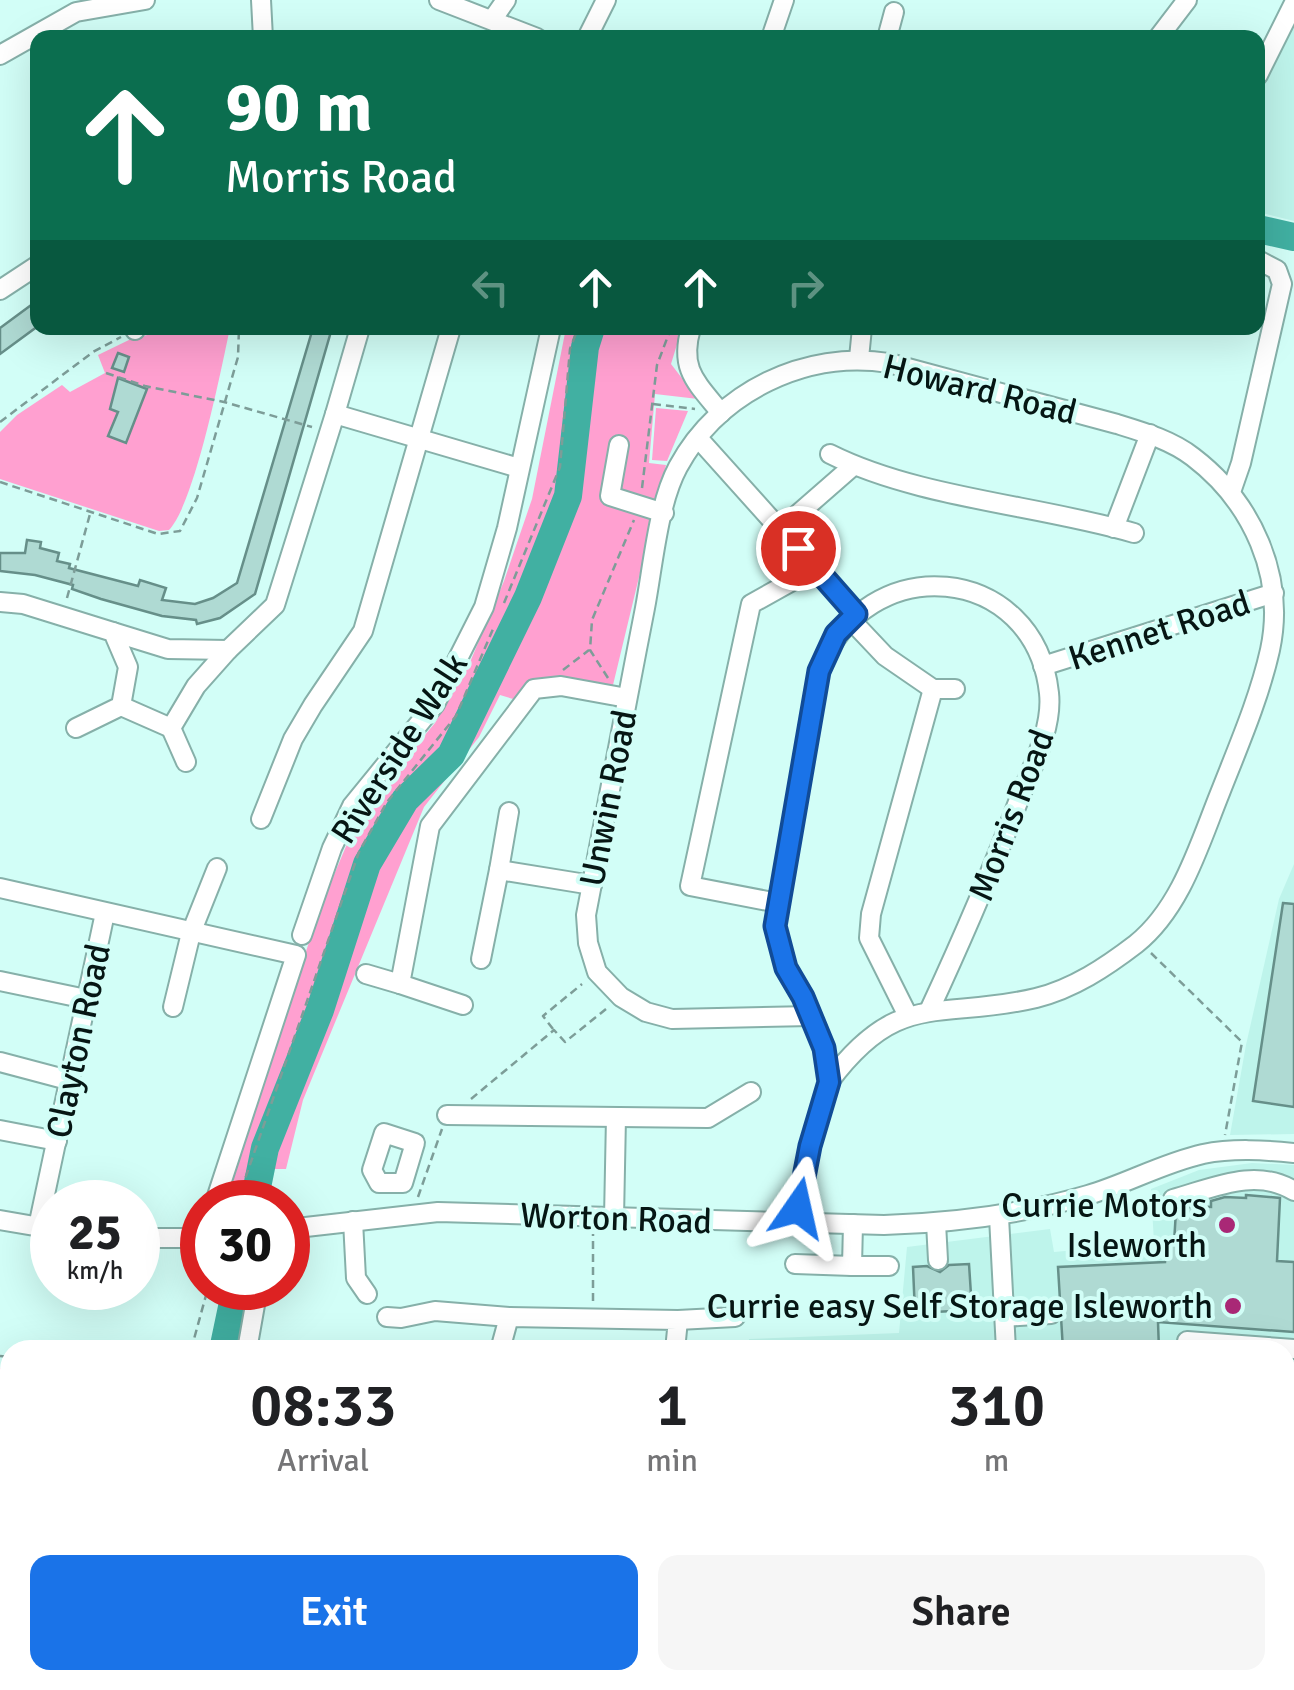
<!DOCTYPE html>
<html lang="en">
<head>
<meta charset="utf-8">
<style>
	body { margin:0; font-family:Signika,sans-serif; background:#f6f6f6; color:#202124; height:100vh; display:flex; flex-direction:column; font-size:38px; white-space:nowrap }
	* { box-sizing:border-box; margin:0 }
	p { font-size:32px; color:#757577 }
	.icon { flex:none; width:55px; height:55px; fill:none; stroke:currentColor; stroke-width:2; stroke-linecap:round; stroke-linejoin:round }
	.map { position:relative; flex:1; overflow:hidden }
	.sheet { position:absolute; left:0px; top:1340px; width:1295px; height:350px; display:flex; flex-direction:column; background:#fff; border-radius:30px 30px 0 0; box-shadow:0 10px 40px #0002 }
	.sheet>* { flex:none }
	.guide { position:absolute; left:30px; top:30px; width:1235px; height:305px; border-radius:20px; box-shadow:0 10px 40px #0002; background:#0b6e4f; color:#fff; overflow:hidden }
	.speed { position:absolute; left:30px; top:1180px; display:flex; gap:20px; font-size:50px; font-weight:700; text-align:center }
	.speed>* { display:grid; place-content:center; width:130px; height:130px; border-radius:50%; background:#fff; box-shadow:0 10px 40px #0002; line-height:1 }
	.speed small { font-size:25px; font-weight:400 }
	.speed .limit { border:15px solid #d22; background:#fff; color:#111 }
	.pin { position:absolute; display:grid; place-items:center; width:85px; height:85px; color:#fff; margin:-42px; border:5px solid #fff; border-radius:50%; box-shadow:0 2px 10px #0007 }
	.me { position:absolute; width:110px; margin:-55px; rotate:11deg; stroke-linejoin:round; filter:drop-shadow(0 0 8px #0008) }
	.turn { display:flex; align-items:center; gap:35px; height:210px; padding:0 30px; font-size:45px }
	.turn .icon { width:130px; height:130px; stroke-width:2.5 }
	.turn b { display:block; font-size:70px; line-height:85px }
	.lanes { display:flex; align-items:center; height:95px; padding:0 30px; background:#0003; justify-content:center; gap:50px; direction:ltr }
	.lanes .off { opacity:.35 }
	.eta { display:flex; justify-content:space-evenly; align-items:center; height:170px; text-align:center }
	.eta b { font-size:60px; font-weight:600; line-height:70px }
	.cta { display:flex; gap:20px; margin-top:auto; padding:20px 30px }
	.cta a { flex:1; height:115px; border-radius:20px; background:#1a73e8; color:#fff; font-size:40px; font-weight:600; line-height:115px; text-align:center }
	.cta a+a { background:#f6f6f6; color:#202124 }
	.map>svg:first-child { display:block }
	.built { fill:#bef4eb }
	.green { fill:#ffa0d0 }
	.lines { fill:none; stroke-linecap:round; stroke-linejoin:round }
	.river { stroke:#41b0a2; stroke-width:28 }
	.building { fill:#afdad3; stroke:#668f89; stroke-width:2.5 }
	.minor-casing { stroke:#86b0a9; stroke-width:22 }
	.path { stroke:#7d9d98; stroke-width:2.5; stroke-dasharray:8 5; stroke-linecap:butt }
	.minor { stroke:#fff; stroke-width:18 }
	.route-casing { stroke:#114b97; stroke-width:25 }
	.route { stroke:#1a73e8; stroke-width:18 }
	.poi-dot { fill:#a92876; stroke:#d2fef7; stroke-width:4 }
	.labels { text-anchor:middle; stroke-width:8; stroke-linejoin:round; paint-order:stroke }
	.street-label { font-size:35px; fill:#061614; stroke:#d2fef7 }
	.poi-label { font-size:35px; fill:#061614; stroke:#d2fef7; text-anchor:end }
</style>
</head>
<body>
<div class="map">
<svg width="1294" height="1690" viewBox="0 0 1294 1690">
	<rect width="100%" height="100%" fill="#d2fef7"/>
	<g class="built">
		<polygon points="1294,0 1294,221 1258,212 1258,60"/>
		<polygon points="1294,864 1294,1134 1230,1135 1246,1045 1279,899"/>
		<polygon points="1252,1163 1294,1165 1294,1614 1285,1613 1285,1350 749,1350 749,1339 899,1333 907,1247 1050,1229 1054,1252 1154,1243 1151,1189 1199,1170"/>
	</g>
	<g class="green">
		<path d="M176,328h54c-9,42 -35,175 -61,202l-10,1 -159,-52v-47l17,-17 45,-30 8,7 35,-19 -7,-18 33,-16z"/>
		<polygon points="566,328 585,328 577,349 566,469 552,514 491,657 456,726 405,790 362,855 324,976 264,1135 245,1202 225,1202 320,908 355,825 393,773 435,723 468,667 504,581 532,499"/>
		<polygon points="599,328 682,328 671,364 698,399 655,394 649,463 666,465 613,685 610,689 530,684 513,699 500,695 479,737 424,807 303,1100 286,1169 271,1169 276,1141 379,863 405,811 458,755 491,691 564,531 575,496 590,356"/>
		<polygon points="656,408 688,411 667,461 652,460"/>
		<polygon points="0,1368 10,1369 10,1439 0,1438"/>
		<polygon points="1285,1608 1294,1609 1294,1690 796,1690 755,1686 749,1680 1285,1680"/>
		<polygon points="122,1680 198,1680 198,1684 218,1685 219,1680 261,1680 264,1684 255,1690 122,1690"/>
	</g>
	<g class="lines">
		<g class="river">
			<polyline points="1258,229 1294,237"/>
			<polyline points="254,1202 265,1148 320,1010 367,864 405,800 451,755 528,597 568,496 585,347 591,328"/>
			<polyline points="223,1350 236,1288"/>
			<polyline points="180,1690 180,1680"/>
		</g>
	</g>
	<g class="building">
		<polygon points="38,300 38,326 0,354 0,328"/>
		<polygon points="313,328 332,328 255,594 220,618 197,624 196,620 162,616 101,599 72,589 73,585 35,575 0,571 0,553 25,553 27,540 41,542 40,548 59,553 57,561 70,564 69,568 138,586 140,580 166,588 162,600 195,604 213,598 237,583"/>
		<polygon points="118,353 129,357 124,372 112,368"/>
		<polygon points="118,378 147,389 126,443 108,436 118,412 110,409"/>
		<polygon points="1283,903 1294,904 1294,1107 1253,1101"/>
		<polygon points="1246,1195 1280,1198 1277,1261 1294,1262 1294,1332 1158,1322 1159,1350 1063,1350 1058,1267 1165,1262 1166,1243 1174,1243 1176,1211 1194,1206 1211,1207 1211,1201 1225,1197 1246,1198"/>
		<polygon points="969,1264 972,1310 915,1313 913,1267 927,1266 940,1272 949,1265"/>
	</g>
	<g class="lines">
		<g class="minor-casing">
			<g id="minor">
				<polyline points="261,0 263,38"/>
				<polyline points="439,0 537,38"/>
				<polyline points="492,20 506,0"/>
				<polyline points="587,38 606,0"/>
				<polyline points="771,38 784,0"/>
				<polyline points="887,38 894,12"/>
				<polyline points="1158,38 1187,0"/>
				<polyline points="0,55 76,12 145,0"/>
				<polyline points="1258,75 1294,3"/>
				<polyline points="0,290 38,265"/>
				<polyline points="134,328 135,330"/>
				<path d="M691,328c-12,41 5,54 30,85"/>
				<polyline points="859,358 862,328"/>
				<polyline points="335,414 360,328"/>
				<polyline points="698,438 856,614"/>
				<polyline points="619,445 610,496 664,513"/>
				<path d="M830,454c88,44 208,51 304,79"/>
				<polyline points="1231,492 1241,463 1282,284 1277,270 1258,260"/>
				<polyline points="782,528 853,466"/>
				<polyline points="1114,528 1150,434"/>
				<polyline points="0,602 23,604 113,632 128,667 121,706 76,728"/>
				<polyline points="851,620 885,656 933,689 955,689"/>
				<polyline points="113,632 168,649 228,650"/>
				<polyline points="1043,666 1274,593"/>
				<polyline points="121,706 171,728 196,686 228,650 275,605 335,414 519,468"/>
				<polyline points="171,728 186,762"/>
				<polyline points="509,812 499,870 592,885"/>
				<polyline points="261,819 293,739 313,705 363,631 451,328"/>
				<polyline points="0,888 296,955 215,1202"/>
				<polyline points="778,903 690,886 751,604 814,569"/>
				<polyline points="302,935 332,848 352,806 435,704 484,607 507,528 551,328"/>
				<polyline points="481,959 499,870"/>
				<polyline points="366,974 400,984"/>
				<polyline points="0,981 86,999"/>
				<polyline points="463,1005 400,984 430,826 534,689 561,686 627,698"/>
				<polyline points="173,1007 191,933 217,868"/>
				<path d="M811,1016l-139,3 -26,-7 -25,-15 -24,-25 -9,-29 -2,-28c20,-103 39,-205 59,-307 8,-42 13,-104 33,-141 41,-76 128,-117 211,-104l228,61c26,8 54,16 76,33 59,45 93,119 77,193 -11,49 -32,97 -50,143 -21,52 -39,115 -84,151 -30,23 -63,45 -100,54 -97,23 -137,-10 -207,84"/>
				<polyline points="908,1016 869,938 871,914 933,689"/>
				<polyline points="0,1062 68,1080"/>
				<polyline points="447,1115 708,1118 751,1092"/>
				<polyline points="0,1130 57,1141"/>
				<polygon points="384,1133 415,1143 403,1183 379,1183 372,1170"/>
				<path d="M1173,1199c40,-11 83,-32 121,-8"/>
				<polyline points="999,1217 1006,1350"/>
				<polyline points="614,1218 616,1117"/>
				<polyline points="0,1220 52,1229"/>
				<polyline points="353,1221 356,1278 367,1294"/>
				<path d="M799,1221l11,-76 19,-63 -5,-34 -21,-51 -17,-29 -11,-42 44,-255c47,-124 216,-108 230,22 4,36 -18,76 -31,109 -27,71 -57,140 -89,209"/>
				<polyline points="936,1223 938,1260"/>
				<polyline points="38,1227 105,913"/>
				<path d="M288,1229l150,-17 446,13c70,-2 136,-10 204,-30 38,-11 75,-32 115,-41 30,-6 61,-4 91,-1"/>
				<polyline points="138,1238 202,1238"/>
				<polyline points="795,1264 852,1266 853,1224"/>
				<polyline points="852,1266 889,1266"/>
				<polyline points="387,1317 401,1318 435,1311 509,1317"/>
				<polyline points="1004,1317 1051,1314"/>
				<polyline points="678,1320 735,1317"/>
				<polyline points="1187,1341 1294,1349"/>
				<polyline points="247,1350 258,1288"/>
				<polyline points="500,1350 509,1317 678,1320 675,1350"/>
				<polyline points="1285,1432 1294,1433"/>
				<polyline points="0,1542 10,1543"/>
				<polyline points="1285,1557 1294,1557 1294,1550"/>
				<polyline points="1285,1592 1294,1592"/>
				<polyline points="479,1680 503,1682"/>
				<polyline points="208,1690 209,1680"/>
				<polyline points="348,1690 349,1680"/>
				<polyline points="463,1690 466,1680"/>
				<polyline points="502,1690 503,1682 605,1690"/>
			</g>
		</g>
		<g class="path">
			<polyline points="106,373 145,386 224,402 312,427"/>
			<polyline points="653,404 695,409"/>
			<polyline points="0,422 93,352 121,337"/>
			<polyline points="0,482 158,534 180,531 197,498 238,357 239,328"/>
			<polyline points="642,488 657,365 671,328"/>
			<polyline points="67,598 90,514"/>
			<polyline points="504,603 560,467 570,349 578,328"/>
			<polyline points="563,670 589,650"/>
			<polyline points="608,678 590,650 592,620 634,520"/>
			<polyline points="1151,953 1242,1042 1225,1135"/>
			<polyline points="553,1029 543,1016 582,984"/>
			<polyline points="471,1099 554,1030 565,1042 606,1009"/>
			<polyline points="418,1197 442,1129"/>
			<polyline points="237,1202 359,852 387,802 456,716 493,629"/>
			<polyline points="593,1301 593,1234"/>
			<polyline points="191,1350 208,1288"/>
			<polyline points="0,1356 10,1357"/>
		</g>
		<use href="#minor" class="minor"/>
	</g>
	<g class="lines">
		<g class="route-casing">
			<polyline id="route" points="798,548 856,614 836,634 819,671 775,926 786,968 803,997 824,1048 829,1082 810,1146 798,1208"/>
		</g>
		<use href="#route" class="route"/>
	</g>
	<g class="poi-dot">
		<circle cx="1227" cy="1225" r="10"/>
		<circle cx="1233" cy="1306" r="10"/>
	</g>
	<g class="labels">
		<g class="street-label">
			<text transform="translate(980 389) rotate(14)" y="12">Howard Road</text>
			<text transform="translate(1159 630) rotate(-18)" y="12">Kennet Road</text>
			<text transform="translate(399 748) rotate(-57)" y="12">Riverside Walk</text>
			<text transform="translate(608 798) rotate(-79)" y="12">Unwin Road</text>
			<text transform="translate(1011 815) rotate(-69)" y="12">Morris Road</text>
			<text transform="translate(78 1041) rotate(-78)" y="12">Clayton Road</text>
			<text transform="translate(616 1218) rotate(2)" y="12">Worton Road</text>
		</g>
		<g class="poi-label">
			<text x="1207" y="1217">Currie Motors<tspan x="1207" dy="40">Isleworth</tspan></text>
			<text x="1213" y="1318">Currie easy Self Storage Isleworth</text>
		</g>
	</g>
</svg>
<div class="speed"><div>25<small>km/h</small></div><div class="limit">30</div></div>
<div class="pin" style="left:798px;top:548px;background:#d93025"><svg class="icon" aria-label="arrive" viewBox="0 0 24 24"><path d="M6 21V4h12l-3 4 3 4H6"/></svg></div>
<svg class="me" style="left:798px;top:1208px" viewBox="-20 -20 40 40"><path d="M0-17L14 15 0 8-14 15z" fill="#1a73e8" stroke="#fff" stroke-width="4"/></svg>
<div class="guide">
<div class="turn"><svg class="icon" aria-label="ahead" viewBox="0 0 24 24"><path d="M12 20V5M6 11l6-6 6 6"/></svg><div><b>90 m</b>Morris Road</div></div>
<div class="lanes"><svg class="icon off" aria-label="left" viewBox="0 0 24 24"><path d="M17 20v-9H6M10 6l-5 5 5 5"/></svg><svg class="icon" aria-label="ahead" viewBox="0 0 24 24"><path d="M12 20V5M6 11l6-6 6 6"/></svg><svg class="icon" aria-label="ahead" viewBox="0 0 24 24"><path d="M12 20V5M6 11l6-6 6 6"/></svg><svg class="icon off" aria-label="right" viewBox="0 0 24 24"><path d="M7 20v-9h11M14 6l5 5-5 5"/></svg></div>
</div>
<section class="sheet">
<div class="eta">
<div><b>08:33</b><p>Arrival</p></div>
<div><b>1</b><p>min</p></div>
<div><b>310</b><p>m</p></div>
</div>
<div class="cta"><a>Exit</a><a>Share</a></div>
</section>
</div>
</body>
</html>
